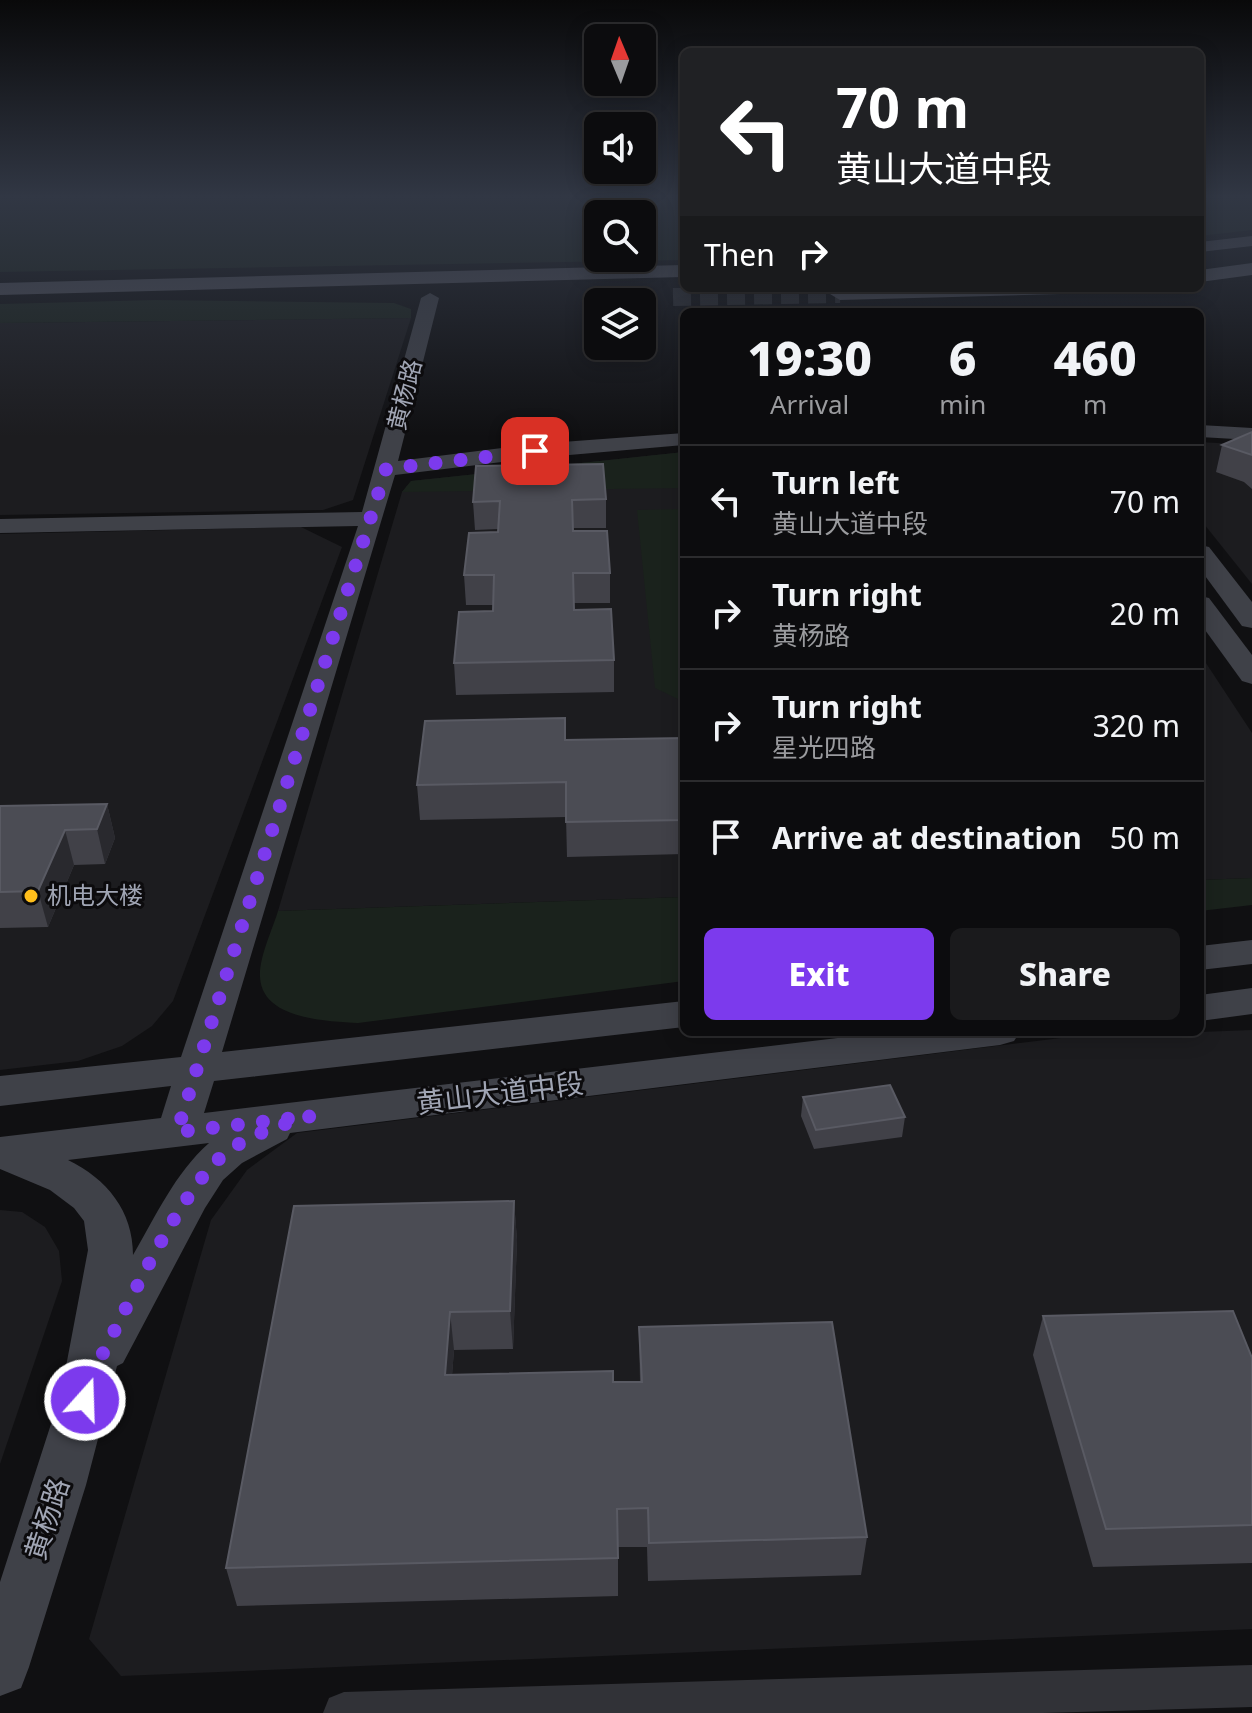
<!DOCTYPE html>
<html lang="en">
<head>
<meta charset="utf-8">
<style>
	body { margin:0; font-family:"Noto Sans","Noto Sans SC",sans-serif; background:#1a1a1c; color:#f1f3f6; height:100vh; display:flex; flex-direction:column; font-size:30px; white-space:nowrap }
	* { box-sizing:border-box; margin:0 }
	p { font-size:26px; color:#9a9b9e }
	.icon { flex:none; width:44px; height:44px; fill:none; stroke:currentColor; stroke-width:2; stroke-linecap:round; stroke-linejoin:round }
	.map { position:relative; flex:1; overflow:hidden }
	.details { position:absolute; left:680px; top:308px; width:524px; height:728px; display:flex; flex-direction:column; background:#0c0c0e; border-radius:12px; box-shadow:0 4px 20px #0003,0 0 0 2px #2c2c2e }
	.details>* { flex:none }
	.hud { position:absolute; left:680px; top:48px; width:524px; height:244px; border-radius:12px; box-shadow:0 4px 20px #0003,0 0 0 2px #2c2c2e; background:#202124; color:#fff; overflow:hidden }
	.needle { width:52px; rotate:358deg }
	.fabs { position:absolute; left:584px; top:24px; display:grid; gap:16px }
	.fabs a { display:grid; place-items:center; width:72px; height:72px; border-radius:12px; background:#0c0c0e; box-shadow:0 4px 20px #0003,0 0 0 2px #2c2c2e; font-size:40px }
	.pin { position:absolute; display:grid; place-items:center; width:68px; height:68px; color:#fff; margin:-34px; border-radius:16px; box-shadow:0 4px 12px #0006 }
	.me { position:absolute; width:88px; margin:-44px; rotate:20deg; stroke-linejoin:round; filter:drop-shadow(0 0 6px #0008) }
	.turn { display:flex; align-items:center; gap:28px; height:168px; padding:0 24px; font-size:36px }
	.turn .icon { width:104px; height:104px; stroke-width:2.5 }
	.turn b { display:block; font-size:56px; line-height:68px }
	.then { display:flex; align-items:center; height:76px; padding:0 24px; background:#0003; gap:16px; font-size:30px }
	.eta { display:flex; justify-content:space-evenly; align-items:center; height:136px; text-align:center }
	.eta b { font-size:48px; font-weight:800; line-height:56px }
	.action { display:flex; gap:16px; margin-top:auto; padding:16px 24px }
	.action a { flex:1; height:92px; border-radius:12px; background:#7c3aed; color:#fff; font-size:32px; font-weight:800; line-height:92px; text-align:center }
	.action a+a { background:#1a1a1c; color:#f1f3f6 }
	ul { padding:0; list-style:none }
	li { display:flex; align-items:center; gap:24px; height:112px; padding:0 24px; border-top:2px solid #2c2c2e }
	li div { flex:1 }
	li b { display:block; font-size:30px }
	li em { font-style:normal }
	.map>svg:first-child { display:block }
	.built { fill:#1c1c1f }
	.green { fill:#1a221c; fill-rule:evenodd }
	.lines { fill:none; stroke-linecap:round; stroke-linejoin:round }
	.primary-tunnel { stroke:#2d2e32; stroke-width:18; stroke-dasharray:18 9; stroke-linecap:butt }
	.street { fill:#313237; fill-rule:evenodd }
	.secondary { fill:#3f4148; fill-rule:evenodd }
	.primary { fill:#4d4e57; fill-rule:evenodd }
	.wall { fill:#414148 }
	.shaded-wall { fill:#29292e }
	.building { fill:#4b4c54; stroke:#595a63; stroke-width:2 }
	.route { stroke:#7c3aed; stroke-width:14; stroke-dasharray:0 25.2 }
	.poi-dot { fill:#ffbe1b; stroke:#0c0b0d; stroke-width:3 }
	.labels { text-anchor:middle; stroke-width:6; stroke-linejoin:round; paint-order:stroke }
	.street-label { font-size:24px; fill:#a0a5b4; stroke:#0c0b0d }
	.poi-label { font-size:24px; fill:#a0a5b4; stroke:#0c0b0d; text-anchor:start }
	.near-street-label { font-size:28px; fill:#a0a5b4; stroke:#0c0b0d }
</style>
</head>
<body>
<div class="map">
<svg width="1252" height="1713" viewBox="0 0 1252 1713">
	<rect width="100%" height="100%" fill="#101012"/>
	<g class="built">
		<polygon points="411,318 353,500 323,510 0,515 0,323"/>
		<polygon points="1200,442 1252,445 1252,584 1200,519"/>
		<polygon points="684,452 684,897 278,911 402,492 411,481"/>
		<polygon points="301,527 342,547 173,1001 152,1026 122,1046 78,1061 0,1070 0,534"/>
		<polygon points="1200,654 1252,733 1252,878 1200,880"/>
		<polygon points="1252,1030 1252,1629 121,1676 89,1639 211,1220 247,1170 297,1133 1069,1037"/>
		<polygon points="0,1210 22,1212 45,1227 59,1251 62,1281 0,1464"/>
	</g>
	<g class="green">
		<path d="M0,197h684v63l-684,12zM642,214v44h-44v-44z"/>
		<polygon points="1200,197 1252,197 1252,230 1200,236"/>
		<polygon points="155,300 394,303 411,309 411,318 0,323 0,304"/>
		<polygon points="684,452 684,488 402,492 411,481"/>
		<polygon points="684,509 684,702 655,688 637,510"/>
		<polygon points="1252,878 1252,905 1200,911 1200,880"/>
		<path d="M684,897v84l-326,42c-30,-2 -96,-3 -98,-46 -1,-20 12,-46 18,-66z"/>
	</g>
	<g class="lines">
		<polyline class="primary-tunnel" points="673,297 840,294"/>
		<polygon class="street" points="1252,1665 1252,1707 1043,1713 323,1713 329,1698 344,1692"/>
		<g class="secondary">
			<path d="M430,293l9,5 -41,163 137,-17 149,-11v12l-149,13 -140,17 -173,577 462,-51v26l-470,54 -10,32 684,-81h132l-6,9 -14,4 -710,88 -3,6 -45,24 -19,17 -18,28 -82,155 -6,3 -31,119 -57,182 -8,21 -21,8v-114l61,-189 27,-143 -4,-29 -10,-13 -24,-18 -50,-21v-32l161,-19 10,-32 -171,20v-30l181,-19 177,-531 -358,7v-14l362,-7 59,-214zM209,1143c-34,30 -53,73 -76,112 0,-44 -26,-76 -65,-95z"/>
			<polygon points="1200,425 1252,428 1252,440 1200,437"/>
			<polygon points="1200,545 1209,547 1252,602 1252,628 1242,626 1200,569"/>
			<polygon points="1200,596 1209,598 1252,655 1252,684 1242,681 1200,623"/>
			<polygon points="1252,940 1252,964 1200,970 1200,946"/>
			<polygon points="1252,988 1252,1014 1200,1021 1200,995"/>
		</g>
		<g class="primary">
			<polygon points="1252,236 1252,246 1200,252 1200,242"/>
			<polygon points="1252,263 1252,275 1200,282 1200,270"/>
			<polygon points="683,265 683,277 0,295 0,283"/>
			<polygon points="848,288 1070,288 1060,294 840,300 830,294 833,290"/>
		</g>
	</g>
	<g class="wall">
		<polygon points="1252,432 1252,489 1244,482 1216,472 1222,445"/>
		<polygon points="606,499 606,528 573,528 573,531 610,573 610,603 574,603 574,610 614,660 614,692 456,695 454,663 493,611 493,605 466,605 464,575 498,532 498,529 475,530 473,502"/>
		<polygon points="684,738 684,854 567,857 566,817 420,820 417,785 566,740"/>
		<polygon points="107,804 115,838 105,864 74,865 48,927 0,928 0,806"/>
		<polygon points="803,1097 905,1117 902,1137 814,1149 801,1116"/>
		<polygon points="514,1201 517,1240 513,1349 454,1350 452,1375 613,1382 640,1382 639,1327 867,1537 861,1575 648,1581 647,1547 618,1547 618,1596 237,1606 226,1568"/>
		<polygon points="1043,1316 1252,1358 1252,1563 1093,1567 1033,1355"/>
	</g>
	<g class="shaded-wall">
		<polygon points="107,804 115,838 105,864 97,829"/>
		<polygon points="65,830 74,865 48,927 38,891"/>
		<polygon points="514,1201 517,1240 513,1349 510,1311"/>
		<polygon points="450,1312 454,1350 449,1414 445,1375"/>
	</g>
	<g class="building">
		<polygon points="1252,432 1252,455 1222,445"/>
		<polygon points="603,464 606,499 572,500 573,531 607,531 610,573 573,573 574,610 611,609 614,660 454,663 459,612 493,611 494,575 464,575 469,533 498,532 500,501 473,502 476,466"/>
		<polygon points="565,718 565,740 684,738 684,820 566,822 566,782 417,785 425,721"/>
		<polygon points="107,804 97,829 65,830 38,891 0,892 0,806"/>
		<polygon points="890,1085 905,1117 816,1130 803,1097"/>
		<polygon points="514,1201 510,1311 450,1312 445,1375 613,1371 613,1382 642,1382 639,1327 832,1322 867,1537 649,1543 648,1508 617,1509 618,1558 226,1568 294,1206"/>
		<polygon points="1233,1311 1252,1358 1252,1525 1106,1529 1043,1316"/>
	</g>
	<linearGradient id="sky" x2="0" y2="1"><stop stop-color="#09090a"/><stop offset="0.45" stop-color="#313744"/><stop offset="1" stop-color="#313744" stop-opacity="0"/></linearGradient>
	<rect width="1252" height="437" fill="url(#sky)"/>
	<g class="lines">
		<path class="route" d="M85,1400l9,-30c30,-54 87,-184 133,-218 25,-19 55,-27 84,-36l-134,16 209,-663 149,-18"/>
	</g>
	<circle class="poi-dot" cx="31" cy="896" r="8"/>
	<g class="labels">
		<g class="street-label">
			<text transform="translate(405 395) rotate(-76)" y="8">黄杨路</text>
		</g>
		<g class="poi-label">
			<text x="47" y="904">机电大楼</text>
		</g>
		<g class="near-street-label">
			<text transform="translate(500 1093) rotate(-7)" y="10">黄山大道中段</text>
			<text transform="translate(47 1519) rotate(-72)" y="10">黄杨路</text>
		</g>
	</g>
</svg>
<div class="fabs">
<a><svg class="needle" viewBox="-14 -14 28 28"><path d="M0-13l5 13h-10z" fill="#e53935"/><path d="M0 13l5-13h-10z" fill="#9a9b9e"/></svg></a>
<a><svg class="icon" aria-label="sound" viewBox="0 0 24 24"><path d="M4 9h4l5-4v14l-5-4H4zM17 9q2 3 0 6"/></svg></a>
<a><svg class="icon" aria-label="search" viewBox="0 0 24 24"><circle cx="10" cy="10" r="6"/><path d="M15 15l6 6"/></svg></a>
<a><svg class="icon" aria-label="layers" viewBox="0 0 24 24"><path d="M12 4l9 5-9 5-9-5zM3 14l9 5 9-5"/></svg></a>
</div>
<div class="pin" style="left:535px;top:451px;background:#d93025"><svg class="icon" aria-label="arrive" viewBox="0 0 24 24"><path d="M6 21V4h12l-3 4 3 4H6"/></svg></div>
<svg class="me" style="left:85px;top:1400px" viewBox="-20 -20 40 40"><circle r="17" fill="#7c3aed" stroke="#fff" stroke-width="3"/><path d="M0-11L8 9 0 5-8 9z" fill="#fff"/></svg>
<div class="hud">
<div class="turn"><svg class="icon" aria-label="left" viewBox="0 0 24 24"><path d="M17 20v-9H6M10 6l-5 5 5 5"/></svg><div><b>70 m</b>黄山大道中段</div></div>
<div class="then">Then<svg class="icon" aria-label="right" viewBox="0 0 24 24"><path d="M7 20v-9h11M14 6l5 5-5 5"/></svg></div>
</div>
<section class="details">
<div class="eta">
<div><b>19:30</b><p>Arrival</p></div>
<div><b>6</b><p>min</p></div>
<div><b>460</b><p>m</p></div>
</div>
<ul>
<li><svg class="icon" aria-label="left" viewBox="0 0 24 24"><path d="M17 20v-9H6M10 6l-5 5 5 5"/></svg><div><b>Turn left</b><p>黄山大道中段</p></div><em>70 m</em></li>
<li><svg class="icon" aria-label="right" viewBox="0 0 24 24"><path d="M7 20v-9h11M14 6l5 5-5 5"/></svg><div><b>Turn right</b><p>黄杨路</p></div><em>20 m</em></li>
<li><svg class="icon" aria-label="right" viewBox="0 0 24 24"><path d="M7 20v-9h11M14 6l5 5-5 5"/></svg><div><b>Turn right</b><p>星光四路</p></div><em>320 m</em></li>
<li><svg class="icon" aria-label="arrive" viewBox="0 0 24 24"><path d="M6 21V4h12l-3 4 3 4H6"/></svg><div><b>Arrive at destination</b></div><em>50 m</em></li>
</ul>
<div class="action"><a>Exit</a><a>Share</a></div>
</section>
</div>
</body>
</html>
